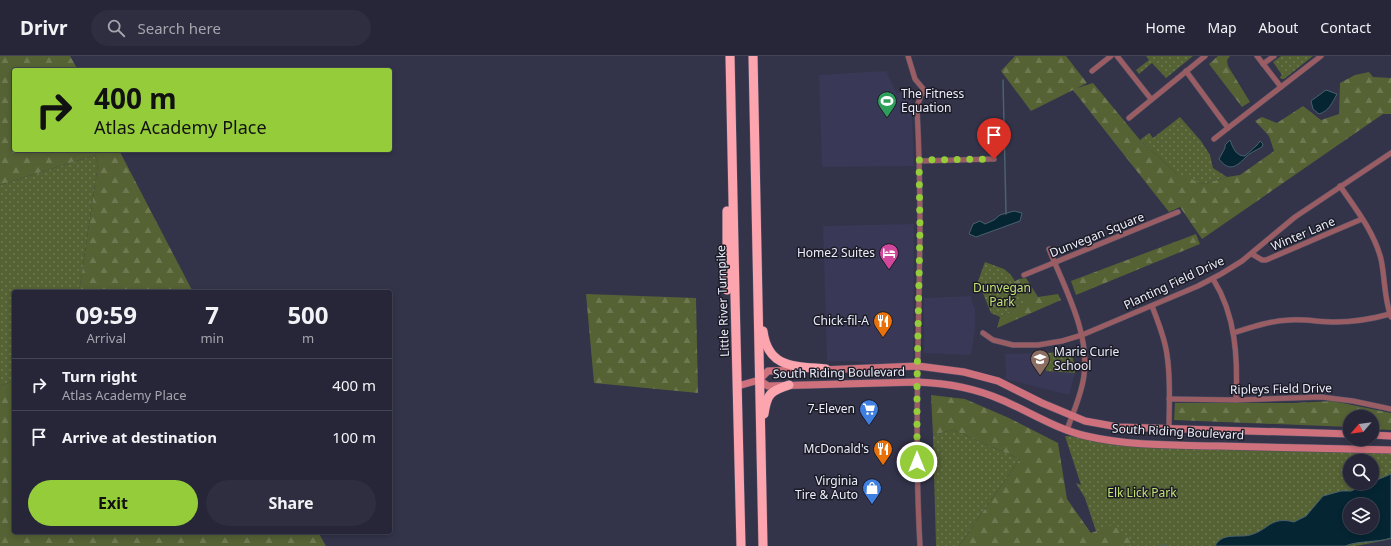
<!DOCTYPE html>
<html lang="en">
<head>
<meta charset="utf-8">
<style>
	body { margin:0; font-family:"Noto Sans",sans-serif; background:#2e2e40; color:#f1f3f6; height:100vh; display:flex; flex-direction:column; font-size:15px; white-space:nowrap }
	* { box-sizing:border-box; margin:0 }
	p { font-size:13px; color:#a4a5ae }
	.icon { flex:none; width:22px; height:22px; fill:none; stroke:currentColor; stroke-width:2; stroke-linecap:round; stroke-linejoin:round }
	.map { position:relative; flex:1; overflow:hidden }
	.details { position:absolute; left:12px; top:234px; width:380px; height:244px; display:flex; flex-direction:column; background:#262638; border-radius:4px; box-shadow:0 2px 6px #0003,0 0 0 1px #424353 }
	.details>* { flex:none }
	.top-card { position:absolute; left:12px; top:12px; width:380px; height:84px; border-radius:4px; box-shadow:0 2px 6px #0003,0 0 0 1px #424353; background:#95cc3a; color:#111; overflow:hidden }
	.needle { width:26px; rotate:242deg }
	.controls { position:absolute; left:1343px; top:354px; display:grid; gap:8px }
	.controls a { display:grid; place-items:center; width:36px; height:36px; border-radius:50%; background:#262638; box-shadow:0 2px 6px #0003,0 0 0 1px #424353; font-size:20px }
	.pin { position:absolute; display:grid; place-items:center; width:34px; height:34px; color:#fff; margin:-41px -17px; border-radius:50% 50% 50% 0; rotate:-45deg; box-shadow:0 0 4px #0007 }
	.pin .icon { rotate:45deg }
	.me { position:absolute; width:44px; margin:-22px; rotate:0deg; stroke-linejoin:round; filter:drop-shadow(0 0 3px #0008) }
	.turn { display:flex; align-items:center; gap:14px; height:84px; padding:0 16px; font-size:18px }
	.turn .icon { width:52px; height:52px; stroke-width:2.5 }
	.turn b { display:block; font-size:28px; line-height:34px }
	.eta { display:flex; justify-content:space-evenly; align-items:center; height:68px; text-align:center }
	.eta b { font-size:24px; font-weight:700; line-height:28px }
	.button { display:flex; gap:8px; margin-top:auto; padding:8px 16px }
	.button a { flex:1; height:46px; border-radius:24px; background:#95cc3a; color:#111; font-size:16px; font-weight:700; line-height:46px; text-align:center }
	.button a+a { background:#2e2e40; color:#f1f3f6 }
	ul { padding:0; list-style:none }
	li { display:flex; align-items:center; gap:12px; height:52px; padding:0 16px; border-top:1px solid #424353 }
	li div { flex:1 }
	li b { display:block; font-size:15px }
	li em { font-style:normal }
	header { display:flex; align-items:center; gap:24px; box-sizing:border-box; height:56px; padding:0 20px; background:#262638; border-bottom:1px solid #424353 }
	header strong { font-size:19px }
	nav { display:flex; gap:22px; margin-inline-start:auto; font-size:14px }
	.search { width:280px; height:36px; background:#2e2e40; display:flex; align-items:center; gap:10px; box-sizing:border-box; padding:0 14px; border-radius:22px; color:#a4a5ae; font-size:15px }
	.map>svg:first-child { display:block }
	.built { fill:#393957 }
	.green { fill:url(#green-dots); fill-rule:evenodd }
	.forest { fill:url(#forest-firs) }
	.water { fill:#052533; stroke:#4a616f; fill-rule:evenodd }
	.lines { fill:none; stroke-linecap:round; stroke-linejoin:round }
	.stream { stroke:#4a616f; stroke-width:1.5 }
	.street-casing { stroke:#505166; stroke-width:6 }
	.secondary-casing { stroke:#505166; stroke-width:8 }
	.highway-casing { stroke:#505166; stroke-width:10 }
	.street { stroke:#995d63; stroke-width:5 }
	.secondary { stroke:#cf717c; stroke-width:7 }
	.highway { stroke:#fda5ae; stroke-width:9 }
	.route { stroke:#95cc3a; stroke-width:7; stroke-dasharray:0 12.6 }
	.labels { text-anchor:middle; stroke-width:3; stroke-linejoin:round; paint-order:stroke }
	.poi-label { font-size:12px; fill:#ebecfb; stroke:#1c1c27; text-anchor:end }
	.street-label { font-size:12px; fill:#ebecfb; stroke:#1c1c27 }
	.park-label { font-size:12px; fill:#c4e271; stroke:#1c1c27 }
</style>
</head>
<body>
<header>
<strong>Drivr</strong>
<div class="search"><svg class="icon" aria-label="search" viewBox="0 0 24 24"><circle cx="10" cy="10" r="6"/><path d="M15 15l6 6"/></svg>Search here</div>
<nav><a>Home</a><a>Map</a><a>About</a><a>Contact</a></nav>
</header>
<div class="map">
<svg width="1391" height="490" viewBox="0 0 1391 490">
	<defs>
		<pattern id="green-dots" width="8" height="8" patternUnits="userSpaceOnUse"><rect width="8" height="8" fill="#556234"/><path d="M2 2h.1M6 6h.1" fill="none" stroke="#6e7952" stroke-width="1.8" stroke-linecap="round"/></pattern>
		<pattern id="forest-firs" width="22" height="20" patternUnits="userSpaceOnUse"><rect width="22" height="20" fill="#556234"/><path d="M5 1l3.5 6h-7zM16 11l3.5 6h-7z" fill="#6e7952"/></pattern>
	</defs>
	<rect width="100%" height="100%" fill="#33334a"/>
	<g class="built">
		<polygon points="886,15 897,38 911,29 914,110 822,111 819,19"/>
		<polygon points="914,168 913,303 910,307 875,308 852,305 827,305 823,170"/>
		<polygon points="971,240 972,247 975,252 975,272 971,299 924,297 924,242"/>
		<polygon points="1072,296 1075,317 1069,339 1006,323 1005,298"/>
	</g>
	<g class="green">
		<polygon points="1146,0 1193,0 1166,22 1152,7 1139,18 1136,14 1149,4"/>
		<polygon points="1281,0 1313,0 1284,23 1281,23 1280,21 1282,19 1273,6"/>
		<polygon points="1180,61 1201,85 1210,99 1213,112 1227,121 1203,128 1184,122 1176,117 1140,84 1149,77 1153,82"/>
		<polygon points="95,99 98,109 79,236 14,236 14,325 0,330 0,129"/>
		<polygon points="985,206 1004,213 1011,219 1027,245 1000,261 991,257 978,225"/>
		<polygon points="1072,296 1075,317 1046,315 1045,297"/>
		<polygon points="953,374 1020,403 959,490 936,490 933,379"/>
		<path d="M1065,380l326,16v87l-35,7h-255l-16,-48 -9,-15 5,2zM1350,405h22v22h-22zM1350,449h22v22h-22z"/>
	</g>
	<g class="forest">
		<polygon points="0,0 70,0 78,14 14,14 14,94 119,94 193,236 79,236 98,109 95,99 0,129"/>
		<polygon points="1015,0 1066,0 1087,27 1077,32 1093,27 1140,84 1176,117 1203,128 1227,121 1240,119 1274,95 1269,80 1255,65 1262,61 1277,67 1303,50 1321,64 1339,58 1340,27 1355,19 1369,16 1373,21 1391,22 1391,58 1383,58 1202,183 1180,151 1169,156 1073,34 1031,55 1001,15"/>
		<polygon points="1218,0 1230,0 1227,4 1228,10 1250,46 1242,51 1209,8"/>
		<polygon points="1196,178 1200,188 1076,239 1071,225"/>
		<polygon points="1026,222 1038,241 1058,238 1061,244 997,272 1000,261 1026,245 1014,226 1019,223"/>
		<polygon points="586,238 696,242 698,337 594,327"/>
		<polygon points="14,325 14,476 318,476 326,490 0,490 0,330"/>
		<polygon points="931,339 965,343 1009,362 1058,387 1067,443 1091,477 1113,469 1133,486 1120,490 959,490 1020,403 953,374 933,379"/>
		<polygon points="1333,345 1391,357 1391,374 1372,373 1372,361 1350,361 1350,371 1174,364 1175,347 1293,347"/>
	</g>
	<g class="water">
		<path d="M1326,34l11,4c-5,9 -8,17 -18,20l-6,-5 -2,-8z"/>
		<path d="M1230,84c3,8 6,16 15,16l12,-11 3,-4 3,3 -1,3c-5,3 -13,6 -17,11 -9,9 -16,14 -26,1l6,-11v-3z"/>
		<polygon points="1014,155 1022,157 1020,165 976,181 969,178 973,168 980,165 985,168 994,164 1000,159"/>
		<path d="M1391,418v64c-15,5 -30,2 -46,8h-130c7,-14 23,-8 35,-11 19,-5 20,-19 44,-13l12,-6 17,-20 18,-5h10zM1350,449h22v22h-22z"/>
	</g>
	<g class="lines">
		<g class="stream">
			<polyline points="1003,24 1006,158"/>
			<polyline points="1160,490 1167,490"/>
		</g>
		<g class="street-casing">
			<g id="street">
				<path d="M908,0l7,23 10,12 -4,4 -4,12c2,41 3,81 3,121 -1,106 -6,212 0,318"/>
				<polyline points="1117,0 1151,43"/>
				<polyline points="1257,0 1281,31"/>
				<polyline points="1263,8 1274,0"/>
				<polyline points="1092,15 1111,0"/>
				<polyline points="1186,15 1228,72 1214,83"/>
				<polyline points="1129,62 1205,0"/>
				<polyline points="1228,72 1321,0"/>
				<polyline points="919,105 994,103"/>
				<path d="M1340,130c16,23 34,46 41,73 4,19 3,39 10,58"/>
				<path d="M1049,193c15,38 41,84 35,126 -2,19 -11,37 -17,55"/>
				<polyline points="1252,198 1262,204 1266,204 1362,163"/>
				<polyline points="1024,219 1178,156"/>
				<path d="M1213,223c23,36 25,80 23,121"/>
				<path d="M1152,250c6,16 13,32 15,49 4,25 2,50 2,74"/>
				<polyline points="983,277 993,284 1013,289 1038,289 1062,285 1082,279 1198,230 1221,218 1242,205 1295,161 1391,97"/>
				<path d="M1233,277c19,-6 36,-12 57,-13 15,-1 30,2 45,2 19,0 37,-3 55,-8"/>
				<polyline points="1169,343 1236,344 1321,341 1353,345 1391,353"/>
			</g>
		</g>
		<g class="secondary-casing">
			<g id="secondary">
				<polyline points="821,314 918,310 964,316 998,325 1042,347 1085,365 1118,371 1350,378"/>
				<path d="M759,324l9,6 149,-4c29,1 58,6 85,18 28,12 54,29 84,36 43,10 88,9 132,10 58,1 115,3 173,4"/>
				<polyline points="738,330 759,324 768,315 801,314"/>
				<polyline points="1372,379 1391,380"/>
			</g>
		</g>
		<g class="highway-casing">
			<g id="highway">
				<path d="M730,0c3,163 7,327 11,490"/>
				<polyline points="753,0 763,490"/>
				<polyline points="727,155 727,234"/>
				<path d="M763,275c5,38 32,35 63,38"/>
				<path d="M764,358c3,-20 6,-23 25,-29"/>
			</g>
		</g>
		<use href="#street" class="street"/>
		<use href="#secondary" class="secondary"/>
		<use href="#highway" class="highway"/>
	</g>
	<g class="lines">
		<polyline class="route" points="917,406 917,326 920,172 919,104 994,103"/>
	</g>
	<defs>
		<g id="stadium-pin" transform="scale(1)"><path d="M0 17L-7.5 6A9.5 9.5 0 1 1 7.5 6Z" fill="#2e9e5b" stroke="#1c1c27"/><path d="M0-5a6.5 5 0 1 0 0 10a6.5 5 0 1 0 0-10ZM-3.5-1.8h7v3.6h-7Z" fill="#fff"/></g>
		<g id="hotel-pin" transform="scale(1)"><path d="M0 17L-7.5 6A9.5 9.5 0 1 1 7.5 6Z" fill="#d1479c" stroke="#1c1c27"/><path d="M-6-4.5h1.5V1H6V5H4.5V3h-9V5H-6ZM-4 0a1.8 1.8 0 1 1 3.6 0ZM.5 0V-2.5h3Q6-2.5 6 0Z" fill="#fff"/></g>
		<g id="restaurant-pin" transform="scale(1)"><path d="M0 17L-7.5 6A9.5 9.5 0 1 1 7.5 6Z" fill="#e8710a" stroke="#1c1c27"/><path d="M-5-6h1v4h1v-4h1v4h1v-4h1v5L-1.5 .5V6h-2V.5L-5-1ZM5-6V6H3V1.5H1.5Q1.5-4 5-6Z" fill="#fff"/></g>
		<g id="school-pin" transform="scale(1)"><path d="M0 17L-7.5 6A9.5 9.5 0 1 1 7.5 6Z" fill="#8d6e63" stroke="#1c1c27"/><path d="M0-5L7-2L0 1L-7-2ZM-4 1L0 2.5L4 1V4Q0 6-4 4Z" fill="#fff"/></g>
		<g id="supermarket-pin" transform="scale(1)"><path d="M0 17L-7.5 6A9.5 9.5 0 1 1 7.5 6Z" fill="#3f7fe0" stroke="#1c1c27"/><path d="M-6-5.5h2.5l.6 2H6L4.5 2H-2.5L-4.4-4H-6ZM-1.5 3.2a1.3 1.3 0 1 0 .1 0ZM3 3.2a1.3 1.3 0 1 0 .1 0Z" fill="#fff"/></g>
		<g id="shop-pin" transform="scale(1)"><path d="M0 17L-7.5 6A9.5 9.5 0 1 1 7.5 6Z" fill="#3f7fe0" stroke="#1c1c27"/><path d="M-5-2.5h2.3a2.7 3.5 0 0 1 5.4 0H5L5.5 6h-11ZM-1.5-2.5h3a1.5 2.3 0 0 0-3 0Z" fill="#fff"/></g>
	</defs>
	<g fill-rule="evenodd">
		<use href="#stadium-pin" x="887" y="45"/>
		<use href="#hotel-pin" x="889" y="197"/>
		<use href="#restaurant-pin" x="883" y="265"/>
		<use href="#school-pin" x="1040" y="303"/>
		<use href="#supermarket-pin" x="869" y="353"/>
		<use href="#restaurant-pin" x="883" y="393"/>
		<use href="#shop-pin" x="872" y="432"/>
	</g>
	<g class="labels">
		<g class="poi-label">
			<text x="901" y="42" text-anchor="start">The Fitness<tspan x="901" dy="14">Equation</tspan></text>
			<text x="875" y="201">Home2 Suites</text>
			<text x="869" y="269">Chick-fil-A</text>
			<text x="1054" y="300" text-anchor="start">Marie Curie<tspan x="1054" dy="14">School</tspan></text>
			<text x="855" y="357">7-Eleven</text>
			<text x="869" y="397">McDonald's</text>
			<text x="858" y="429">Virginia<tspan x="858" dy="14">Tire &amp; Auto</tspan></text>
		</g>
		<g class="street-label">
			<text transform="translate(1303 178) rotate(-23)" y="4">Winter Lane</text>
			<text transform="translate(1097 179) rotate(-22)" y="4">Dunvegan Square</text>
			<text transform="translate(1174 227) rotate(-25)" y="4">Planting Field Drive</text>
			<text transform="translate(723 245) rotate(-92)" y="4">Little River Turnpike</text>
			<text transform="translate(839 317) rotate(-1)" y="4">South Riding Boulevard</text>
			<text transform="translate(1281 333) rotate(-1)" y="4">Ripleys Field Drive</text>
			<text transform="translate(1178 376) rotate(3)" y="4">South Riding Boulevard</text>
		</g>
		<g class="park-label">
			<text x="1002" y="236">Dunvegan<tspan x="1002" dy="14">Park</tspan></text>
			<text x="1142" y="441">Elk Lick Park</text>
		</g>
	</g>
</svg>
<div class="controls">
<a><svg class="needle" viewBox="-14 -14 28 28"><path d="M0-13l5 13h-10z" fill="#e53935"/><path d="M0 13l5-13h-10z" fill="#a4a5ae"/></svg></a>
<a><svg class="icon" aria-label="search" viewBox="0 0 24 24"><circle cx="10" cy="10" r="6"/><path d="M15 15l6 6"/></svg></a>
<a><svg class="icon" aria-label="layers" viewBox="0 0 24 24"><path d="M12 4l9 5-9 5-9-5zM3 14l9 5 9-5"/></svg></a>
</div>
<div class="pin" style="left:994px;top:103px;background:#d93025"><svg class="icon" aria-label="arrive" viewBox="0 0 24 24"><path d="M6 21V4h12l-3 4 3 4H6"/></svg></div>
<svg class="me" style="left:917px;top:406px" viewBox="-20 -20 40 40"><circle r="17" fill="#95cc3a" stroke="#fff" stroke-width="3"/><path d="M0-11L8 9 0 5-8 9z" fill="#fff"/></svg>
<div class="top-card">
<div class="turn"><svg class="icon" aria-label="right" viewBox="0 0 24 24"><path d="M7 20v-9h11M14 6l5 5-5 5"/></svg><div><b>400 m</b>Atlas Academy Place</div></div>
</div>
<section class="details">
<div class="eta">
<div><b>09:59</b><p>Arrival</p></div>
<div><b>7</b><p>min</p></div>
<div><b>500</b><p>m</p></div>
</div>
<ul>
<li><svg class="icon" aria-label="right" viewBox="0 0 24 24"><path d="M7 20v-9h11M14 6l5 5-5 5"/></svg><div><b>Turn right</b><p>Atlas Academy Place</p></div><em>400 m</em></li>
<li><svg class="icon" aria-label="arrive" viewBox="0 0 24 24"><path d="M6 21V4h12l-3 4 3 4H6"/></svg><div><b>Arrive at destination</b></div><em>100 m</em></li>
</ul>
<div class="button"><a>Exit</a><a>Share</a></div>
</section>
</div>
</body>
</html>
